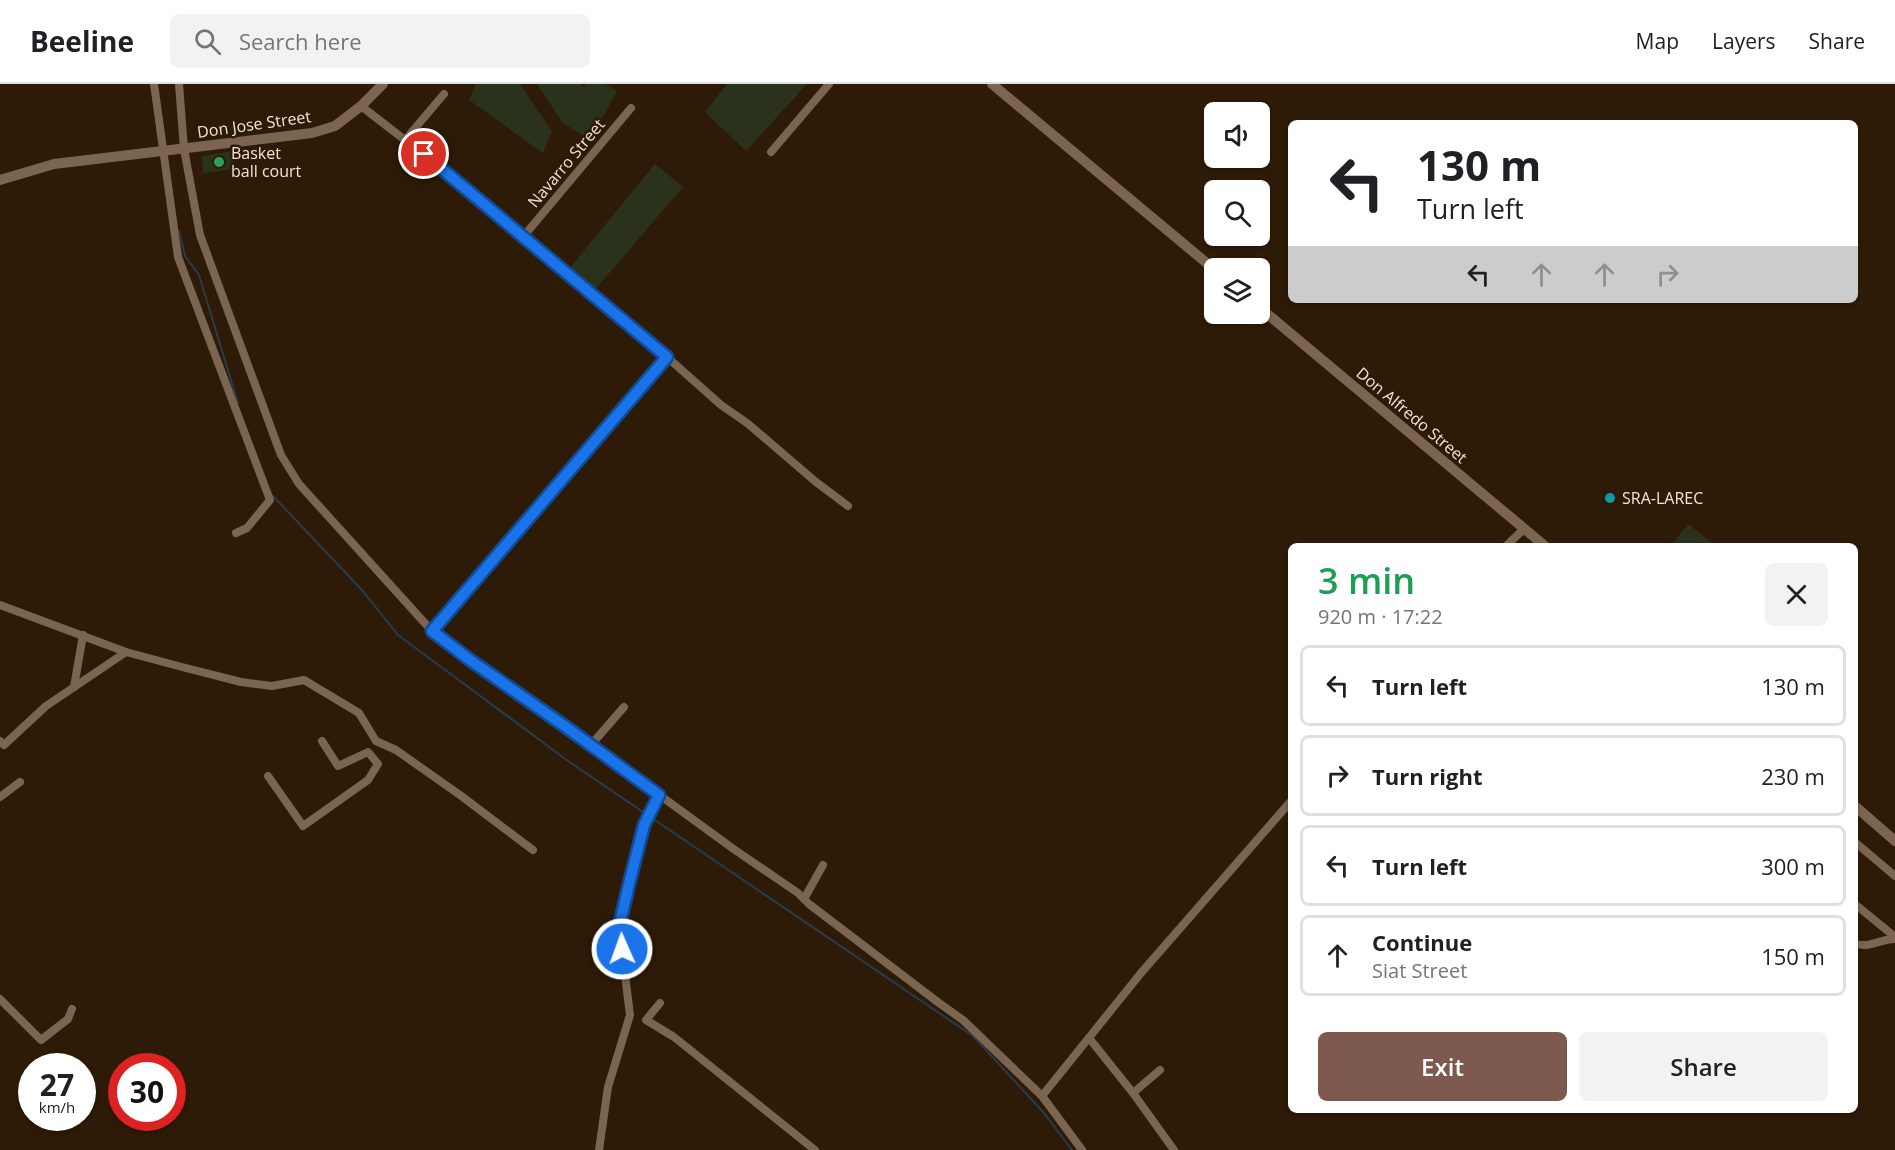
<!DOCTYPE html>
<html lang="en">
<head>
<meta charset="utf-8">
<style>
	body { margin:0; font-family:"Open Sans",sans-serif; background:#f2f2f2; color:#202124; height:100vh; display:flex; flex-direction:column; font-size:22px; white-space:nowrap }
	* { box-sizing:border-box; margin:0 }
	p { font-size:20px; color:#757577 }
	.icon { flex:none; width:33px; height:33px; fill:none; stroke:currentColor; stroke-width:2; stroke-linecap:round; stroke-linejoin:round }
	.map { position:relative; flex:1; overflow:hidden }
	.sheet { position:absolute; left:1288px; top:459px; width:570px; height:570px; display:flex; flex-direction:column; background:#fff; border-radius:9px; box-shadow:0 2px 4px #0004 }
	.sheet>* { flex:none }
	.top-card { position:absolute; left:1288px; top:36px; width:570px; height:183px; border-radius:9px; box-shadow:0 2px 4px #0004; background:#fff; color:#202124; overflow:hidden }
	.buttons { position:absolute; left:1204px; top:18px; display:grid; gap:12px }
	.buttons a { display:grid; place-items:center; width:66px; height:66px; border-radius:9px; background:#fff; box-shadow:0 2px 4px #0004; font-size:30px }
	.speed { position:absolute; left:18px; top:969px; display:flex; gap:12px; font-size:30px; font-weight:700; text-align:center }
	.speed>* { display:grid; place-content:center; width:78px; height:78px; border-radius:50%; background:#fff; box-shadow:0 2px 4px #0004; line-height:1 }
	.speed small { font-size:15px; font-weight:400 }
	.speed .limit { border:9px solid #d22; background:#fff; color:#111 }
	.pin { position:absolute; display:grid; place-items:center; width:51px; height:51px; color:#fff; margin:-26px; border:3px solid #fff; border-radius:50%; box-shadow:0 2px 6px #0007 }
	.me { position:absolute; width:66px; margin:-33px; rotate:358deg; stroke-linejoin:round; filter:drop-shadow(0 0 4px #0008) }
	.turn { display:flex; align-items:center; gap:21px; height:126px; padding:0 30px; font-size:27px }
	.turn .icon { width:78px; height:78px; stroke-width:2.5 }
	.turn b { display:block; font-size:42px; line-height:51px }
	.lanes { display:flex; align-items:center; height:57px; padding:0 30px; background:#0003; justify-content:center; gap:30px; direction:ltr }
	.lanes .off { opacity:.35 }
	.round { display:grid; place-items:center; flex:none; width:63px; height:63px; border-radius:9px; background:#f2f2f2 }
	.overview { display:flex; align-items:center; justify-content:space-between; height:102px; padding:0 30px }
	h1 { font-size:36px; font-weight:600; line-height:45px; color:#1e9e55 }
	.cta { display:flex; gap:12px; margin-top:auto; padding:12px 30px }
	.cta a { flex:1; height:69px; border-radius:9px; background:#7e5a4e; color:#fff; font-size:24px; font-weight:600; line-height:69px; text-align:center }
	.cta a+a { background:#f2f2f2; color:#202124 }
	ul { padding:0; list-style:none }
	li { display:flex; align-items:center; gap:18px; height:81px; margin:0 12px 9px; padding:0 18px; border:3px solid #e0e0e0; border-radius:9px }
	li div { flex:1 }
	li b { display:block; font-size:22px }
	li em { font-style:normal }
	header { display:flex; align-items:center; gap:36px; box-sizing:border-box; height:84px; padding:0 30px; background:#fff; border-bottom:2px solid #e0e0e0 }
	header strong { font-size:28px }
	nav { display:flex; gap:33px; margin-inline-start:auto; font-size:21px }
	.search { width:420px; height:54px; background:#f2f2f2; display:flex; align-items:center; gap:15px; box-sizing:border-box; padding:0 21px; border-radius:9px; color:#757577; font-size:22px }
	.map>svg:first-child { display:block }
	.green { fill:#2b321b }
	.lines { fill:none; stroke-linecap:round; stroke-linejoin:round }
	.stream { stroke:#273c4e; stroke-width:2 }
	.minor { stroke:#7c6550; stroke-width:8 }
	.tertiary { stroke:#7c6550; stroke-width:10 }
	.route-casing { stroke:#114b97; stroke-width:15 }
	.route { stroke:#1a73e8; stroke-width:10 }
	.leisure-dot { fill:#2e9e5b; stroke:#2e1b07; stroke-width:2 }
	.culture-dot { fill:#0f9aa8; stroke:#2e1b07; stroke-width:2 }
	.labels { text-anchor:middle; stroke-width:5; stroke-linejoin:round; paint-order:stroke }
	.street-label { font-size:16px; fill:#f2e4d8; stroke:#2e1b07 }
	.poi-label { font-size:16px; fill:#f2e4d8; stroke:#2e1b07; text-anchor:start }
</style>
</head>
<body>
<header>
<strong>Beeline</strong>
<div class="search"><svg class="icon" aria-label="search" viewBox="0 0 24 24"><circle cx="10" cy="10" r="6"/><path d="M15 15l6 6"/></svg>Search here</div>
<nav><a>Map</a><a>Layers</a><a>Share</a></nav>
</header>
<div class="map">
<svg width="1895" height="1066" viewBox="0 0 1895 1066">
	<rect width="100%" height="100%" fill="#2e1b07"/>
	<g class="green">
		<polygon points="476,0 520,0 552,47 543,69 469,16"/>
		<polygon points="537,0 581,0 584,3 586,0 605,0 617,7 590,56 563,39"/>
		<polygon points="727,0 807,0 746,67 705,28"/>
		<polygon points="233,67 236,85 203,89 202,72"/>
		<polygon points="655,80 683,103 594,207 569,185"/>
		<polygon points="1688,440 1716,462 1671,462"/>
	</g>
	<g class="lines">
		<g class="stream">
			<polyline points="179,147 185,172 199,191 238,319"/>
			<polyline points="273,412 362,506 398,551 568,677 973,952 1044,1029 1072,1066"/>
		</g>
		<g class="minor">
			<polyline points="154,0 178,173 270,416 247,444 236,449"/>
			<polyline points="179,0 184,65 200,151 281,371 299,400 432,547 469,576 566,643 735,766 798,809 809,820 855,855 939,919 963,936 1042,1012 1082,1066"/>
			<polyline points="361,22 414,63 523,153 667,273 721,321 747,339 816,398 848,422"/>
			<polyline points="405,56 444,10"/>
			<polyline points="771,68 829,0"/>
			<polyline points="523,153 631,24"/>
			<polyline points="1506,462 1524,445"/>
			<polyline points="0,521 126,568 182,583 241,598 272,602 304,596 359,629 376,657 396,666 460,711 533,766"/>
			<polyline points="432,547 667,273"/>
			<polyline points="74,603 83,551"/>
			<polyline points="0,657 4,661 46,622 126,568"/>
			<polyline points="590,662 624,623"/>
			<polyline points="268,692 303,742 368,696 378,680 368,668 338,682 322,657"/>
			<polyline points="0,713 20,698"/>
			<polyline points="1856,759 1895,792"/>
			<polyline points="804,815 823,781"/>
			<polyline points="1856,821 1895,853"/>
			<path d="M1856,860c15,4 24,-5 39,-5"/>
			<polyline points="0,915 41,956 68,935 72,925"/>
			<polyline points="660,919 646,936 674,953 815,1066"/>
			<polyline points="1089,954 1133,1009 1174,1066"/>
			<polyline points="1133,1009 1160,986"/>
			<polyline points="1042,1012 1141,889 1292,716"/>
			<polyline points="599,1066 608,1003 630,931 619,843 644,741 659,711"/>
		</g>
		<g class="tertiary">
			<polyline points="992,0 1215,186"/>
			<polyline points="0,96 54,80 312,49 335,42 361,22 383,0"/>
			<polyline points="1260,224 1545,462"/>
			<polyline points="1856,723 1895,757"/>
		</g>
	</g>
	<g class="lines">
		<g class="route-casing">
			<polyline id="route" points="424,70 667,273 432,547 470,576 566,643 659,711 644,741 629,800 619,843 622,865"/>
		</g>
		<use href="#route" class="route"/>
	</g>
	<circle class="leisure-dot" cx="219" cy="78" r="6"/>
	<circle class="culture-dot" cx="1610" cy="414" r="6"/>
	<g class="labels">
		<g class="street-label">
			<text transform="translate(254 40) rotate(-8)" y="6">Don Jose Street</text>
			<text transform="translate(566 79) rotate(-50)" y="6">Navarro Street</text>
			<text transform="translate(1412 331) rotate(40)" y="6">Don Alfredo Street</text>
		</g>
		<g class="poi-label">
			<text x="231" y="75">Basket<tspan x="231" dy="18">ball court</tspan></text>
			<text x="1622" y="420">SRA-LAREC</text>
		</g>
	</g>
</svg>
<div class="buttons">
<a><svg class="icon" aria-label="sound" viewBox="0 0 24 24"><path d="M4 9h4l5-4v14l-5-4H4zM17 9q2 3 0 6"/></svg></a>
<a><svg class="icon" aria-label="search" viewBox="0 0 24 24"><circle cx="10" cy="10" r="6"/><path d="M15 15l6 6"/></svg></a>
<a><svg class="icon" aria-label="layers" viewBox="0 0 24 24"><path d="M12 4l9 5-9 5-9-5zM3 14l9 5 9-5"/></svg></a>
</div>
<div class="speed"><div>27<small>km/h</small></div><div class="limit">30</div></div>
<div class="pin" style="left:424px;top:70px;background:#d93025"><svg class="icon" aria-label="arrive" viewBox="0 0 24 24"><path d="M6 21V4h12l-3 4 3 4H6"/></svg></div>
<svg class="me" style="left:622px;top:865px" viewBox="-20 -20 40 40"><circle r="17" fill="#1a73e8" stroke="#fff" stroke-width="3"/><path d="M0-11L8 9 0 5-8 9z" fill="#fff"/></svg>
<div class="top-card">
<div class="turn"><svg class="icon" aria-label="left" viewBox="0 0 24 24"><path d="M17 20v-9H6M10 6l-5 5 5 5"/></svg><div><b>130 m</b>Turn left</div></div>
<div class="lanes"><svg class="icon" aria-label="left" viewBox="0 0 24 24"><path d="M17 20v-9H6M10 6l-5 5 5 5"/></svg><svg class="icon off" aria-label="ahead" viewBox="0 0 24 24"><path d="M12 20V5M6 11l6-6 6 6"/></svg><svg class="icon off" aria-label="ahead" viewBox="0 0 24 24"><path d="M12 20V5M6 11l6-6 6 6"/></svg><svg class="icon off" aria-label="right" viewBox="0 0 24 24"><path d="M7 20v-9h11M14 6l5 5-5 5"/></svg></div>
</div>
<section class="sheet">
<div class="overview"><div><h1>3 min</h1><p>920 m · 17:22</p></div><a class="round"><svg class="icon" aria-label="close" viewBox="0 0 24 24"><path d="M6 6l12 12M18 6L6 18"/></svg></a></div>
<ul>
<li><svg class="icon" aria-label="left" viewBox="0 0 24 24"><path d="M17 20v-9H6M10 6l-5 5 5 5"/></svg><div><b>Turn left</b></div><em>130 m</em></li>
<li><svg class="icon" aria-label="right" viewBox="0 0 24 24"><path d="M7 20v-9h11M14 6l5 5-5 5"/></svg><div><b>Turn right</b></div><em>230 m</em></li>
<li><svg class="icon" aria-label="left" viewBox="0 0 24 24"><path d="M17 20v-9H6M10 6l-5 5 5 5"/></svg><div><b>Turn left</b></div><em>300 m</em></li>
<li><svg class="icon" aria-label="ahead" viewBox="0 0 24 24"><path d="M12 20V5M6 11l6-6 6 6"/></svg><div><b>Continue</b><p>Siat Street</p></div><em>150 m</em></li>
</ul>
<div class="cta"><a>Exit</a><a>Share</a></div>
</section>
</div>
</body>
</html>
